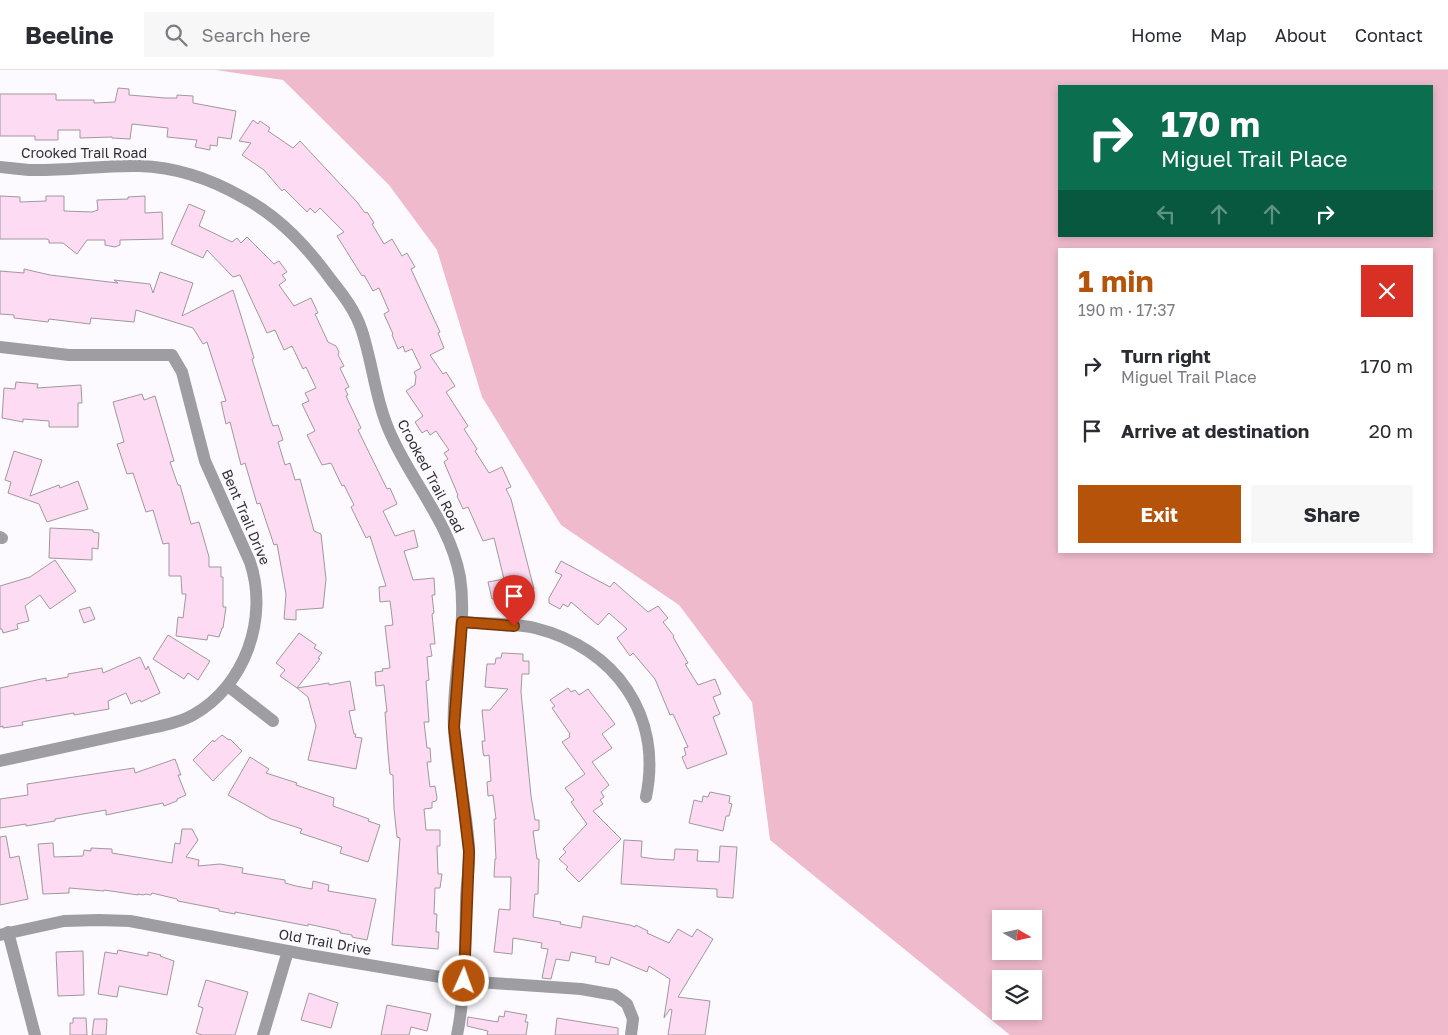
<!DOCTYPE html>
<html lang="en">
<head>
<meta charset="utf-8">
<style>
	body { margin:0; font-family:"Golos Text",sans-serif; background:#f7f7f7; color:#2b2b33; height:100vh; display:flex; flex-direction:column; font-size:19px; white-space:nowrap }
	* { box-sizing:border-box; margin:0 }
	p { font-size:16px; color:#7c7c81 }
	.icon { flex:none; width:28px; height:28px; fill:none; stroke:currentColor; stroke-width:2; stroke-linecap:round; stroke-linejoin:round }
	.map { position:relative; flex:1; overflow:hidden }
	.drawer { position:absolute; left:1058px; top:178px; width:375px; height:305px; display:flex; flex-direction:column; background:#fff; border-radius:0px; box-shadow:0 2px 8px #0003 }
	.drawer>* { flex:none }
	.guide { position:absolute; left:1058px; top:15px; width:375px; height:152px; border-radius:0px; box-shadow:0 2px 8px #0003; background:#0b6e4f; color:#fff; overflow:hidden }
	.needle { width:32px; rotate:99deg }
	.controls { position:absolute; left:992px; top:840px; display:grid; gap:10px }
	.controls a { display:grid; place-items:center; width:50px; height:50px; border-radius:0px; background:#fff; box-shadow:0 2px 8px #0003; font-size:25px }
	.pin { position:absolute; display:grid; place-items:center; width:42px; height:42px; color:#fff; margin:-51px -21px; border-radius:50% 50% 50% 0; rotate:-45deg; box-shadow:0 0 5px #0007 }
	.pin .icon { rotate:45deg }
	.me { position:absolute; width:55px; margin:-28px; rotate:2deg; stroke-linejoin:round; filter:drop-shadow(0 0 4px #0008) }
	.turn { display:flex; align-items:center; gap:18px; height:105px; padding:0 20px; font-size:22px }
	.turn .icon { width:65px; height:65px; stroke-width:2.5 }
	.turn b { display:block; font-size:35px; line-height:42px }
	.lanes { display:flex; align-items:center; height:48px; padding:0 20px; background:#0003; justify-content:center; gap:25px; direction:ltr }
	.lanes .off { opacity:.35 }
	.round { display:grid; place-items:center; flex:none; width:52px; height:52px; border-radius:0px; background:#f7f7f7 }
	.summary { display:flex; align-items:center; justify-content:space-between; height:85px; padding:0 20px }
	h1 { font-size:30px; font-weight:700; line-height:38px; color:#b45309 }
	.button { display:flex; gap:10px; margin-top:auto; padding:10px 20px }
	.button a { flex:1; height:58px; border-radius:0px; background:#b45309; color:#fff; font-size:20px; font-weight:700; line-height:58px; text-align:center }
	.button a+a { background:#f7f7f7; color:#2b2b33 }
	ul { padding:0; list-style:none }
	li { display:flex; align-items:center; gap:15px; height:65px; padding:0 20px }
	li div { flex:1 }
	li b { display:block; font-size:19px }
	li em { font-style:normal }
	header { display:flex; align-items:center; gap:30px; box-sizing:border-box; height:70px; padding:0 25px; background:#fff; border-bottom:1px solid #e1e1e2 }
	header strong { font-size:24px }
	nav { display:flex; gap:28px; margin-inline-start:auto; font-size:18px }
	.search { width:350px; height:45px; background:#f7f7f7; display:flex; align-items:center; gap:12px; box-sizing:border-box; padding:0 18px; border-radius:0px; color:#7c7c81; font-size:19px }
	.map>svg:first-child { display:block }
	.green { fill:#efbbcc; fill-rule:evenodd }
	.building { fill:#fcdbf3; stroke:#a1989e }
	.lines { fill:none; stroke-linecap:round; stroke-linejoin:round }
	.minor { stroke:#9e9da1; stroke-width:12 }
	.route-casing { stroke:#753606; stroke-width:12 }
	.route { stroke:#b45309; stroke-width:9 }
	.labels { text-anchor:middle; stroke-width:4.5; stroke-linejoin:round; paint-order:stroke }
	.street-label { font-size:14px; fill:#333034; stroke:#fcfafe }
</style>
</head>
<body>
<header>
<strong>Beeline</strong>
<div class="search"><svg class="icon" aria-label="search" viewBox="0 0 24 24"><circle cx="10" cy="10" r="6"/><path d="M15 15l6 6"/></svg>Search here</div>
<nav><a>Home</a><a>Map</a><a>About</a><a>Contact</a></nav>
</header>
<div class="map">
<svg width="1448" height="965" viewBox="0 0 1448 965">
	<rect width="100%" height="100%" fill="#fcfafe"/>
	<path class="green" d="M216,0h1232v965h-438l-240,-195 -18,-138 -73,-97 -118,-80 -79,-128 -45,-147 -48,-65 -106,-105zM1059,16h372v150h-372zM1059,179h372v302h-372zM1001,849h33v32h-33zM1001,909h33v32h-33z"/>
	<g class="building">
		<polygon points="118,18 129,19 129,25 165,28 177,28 177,25 193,26 193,33 236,41 231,69 218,67 217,76 210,75 210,80 195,77 197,70 167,67 168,58 132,54 130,69 112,68 112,67 80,68 80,60 58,60 58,70 35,70 35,66 0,66 0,24 56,24 56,30 94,30 94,33 115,32"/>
		<polygon points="253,50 258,54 260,51 270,58 268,61 293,78 300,71 357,132 365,143 367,142 374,153 372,154 384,174 392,169 402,186 407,183 415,197 411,199 440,262 438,263 444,278 430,285 443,304 446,302 455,316 446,322 468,356 464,359 477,379 475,381 489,403 502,397 511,417 506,419 511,429 534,519 492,529 488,512 504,509 494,468 483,471 468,437 463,439 457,426 458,425 444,392 448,389 444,383 449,380 436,361 430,365 427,360 422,363 415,352 423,346 406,321 415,315 416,306 414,302 421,298 412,279 405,282 403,276 398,279 392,265 393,264 384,244 389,241 379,218 373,221 364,205 362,206 337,166 344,162 320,138 315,143 310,138 307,142 284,119 282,121 264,100 242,85 251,73 239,71"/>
		<polygon points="0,126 20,127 20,132 46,131 46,126 64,126 64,141 92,142 98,140 97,130 128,129 128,127 145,126 145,143 162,142 163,169 120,170 120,175 115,177 105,175 105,170 87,170 77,184 63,173 49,173 49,170 47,169 0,169"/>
		<polygon points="189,134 205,141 199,156 232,172 237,168 241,173 247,167 274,194 279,191 287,202 282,205 286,210 279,215 294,236 311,228 318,243 315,244 328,272 336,276 339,282 338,285 344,296 340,298 349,317 345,319 348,325 346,326 361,358 358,360 387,419 390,418 397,434 383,441 395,466 414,460 418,477 404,481 413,510 434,508 435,525 432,525 434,543 432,544 435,574 430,574 432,586 427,587 429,610 426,611 429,652 424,652 427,678 430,678 431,692 427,692 430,717 435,716 437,728 436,731 432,732 432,738 424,739 426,760 440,760 440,776 437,776 438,804 442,804 440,818 435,818 434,844 437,844 436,862 439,862 438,879 392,875 400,768 397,767 394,739 393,705 390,704 388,683 385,642 387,642 384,615 376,616 375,602 383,601 382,599 390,598 385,556 393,555 390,531 380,532 379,517 386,516 370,466 366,468 351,437 354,435 344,415 342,416 331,393 322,395 307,365 315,361 302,334 309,331 305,323 316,318 306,297 303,299 292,276 284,280 275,260 267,263 240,205 233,207 207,180 203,188 171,174"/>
		<polygon points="24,199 50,205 118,213 114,210 150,214 153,223 160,202 193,213 182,246 233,220 254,288 252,289 271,351 273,356 278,355 283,370 278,372 285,395 290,393 295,410 300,409 314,461 321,464 326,509 323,538 296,540 296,550 284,549 286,524 277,474 274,475 260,433 257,434 245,393 241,395 230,352 226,354 221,332 226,331 207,272 203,274 193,258 136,240 134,252 91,248 90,254 49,249 48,252 14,248 14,245 0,244 0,201 24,203"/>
		<polygon points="16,312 38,314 37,318 81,315 82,333 78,333 78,357 49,357 49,351 23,349 23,352 2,348 4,318 15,319"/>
		<polygon points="142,324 144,330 155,326 174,391 170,392 178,415 180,415 191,454 199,452 209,487 209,497 221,497 221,507 223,507 223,537 226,537 223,558 222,558 219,567 208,565 207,570 176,566 178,547 183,548 186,524 182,524 181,506 169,506 169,473 163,474 153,440 146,442 133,403 127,404 117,374 124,372 113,332"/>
		<polygon points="14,381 42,390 30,426 59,415 60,418 78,411 88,439 47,452 39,434 8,423 11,412 5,410"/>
		<polygon points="50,458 93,460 93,462 99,463 98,479 92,478 92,490 49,488"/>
		<polygon points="55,490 76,521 50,539 40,525 25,536 29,551 17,554 18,559 3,563 2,559 0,559 0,516 30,507"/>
		<polygon points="561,491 610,517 614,512 648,542 658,536 668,548 663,552 674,566 673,567 688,593 685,594 698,615 715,609 721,624 713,627 720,644 713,647 727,684 687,699 682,687 686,685 684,678 688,677 673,644 670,645 655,609 633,583 630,586 617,568 627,559 609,543 598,555 571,532 568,537 563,534 560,539 549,533 549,528 562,505 555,502"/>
		<polygon points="90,537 95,549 84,553 79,540"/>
		<polygon points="299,563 316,575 314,578 322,583 318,588 320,589 297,618 280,606 285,600 276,593"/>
		<polygon points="168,565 210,591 198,610 188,603 184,609 153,589"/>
		<polygon points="502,583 523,584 523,591 529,591 529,604 522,604 521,622 531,726 535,750 539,750 539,760 533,761 537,789 539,789 538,824 535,824 533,847 561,852 560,854 581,858 583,846 630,855 635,857 636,855 648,861 647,863 669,873 678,859 692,867 697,859 713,869 678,927 710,931 705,965 668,965 672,940 670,939 664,948 670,909 649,896 647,902 611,887 609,895 595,892 596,887 571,882 569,891 556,889 551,909 542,908 548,879 541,878 542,873 513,868 512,884 494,882 499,839 510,840 511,807 494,807 495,789 496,789 494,749 496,749 493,725 488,726 487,712 491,711 489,685 484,686 483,682 482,671 485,671 482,640 490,640 508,619 485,617 487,594 495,594 496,588 501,588"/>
		<polygon points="140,587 146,600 148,596 160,623 141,632 140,630 131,634 126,623 108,631 109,639 74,645 74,643 22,652 23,655 3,658 3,656 0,657 0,618 46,608 46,611 68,607 68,604 102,598 103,603"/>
		<polygon points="350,611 355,640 349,641 354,664 356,664 355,667 362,668 356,699 308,690 316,656 308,627 297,618 329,613 329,615"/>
		<polygon points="568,618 571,622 575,620 579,625 588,619 615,654 602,664 612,678 592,692 609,715 601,722 604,727 600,730 603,734 593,741 621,769 579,812 566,799 568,797 559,789 566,782 563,779 587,754 571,732 574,730 565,718 585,704 562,672 570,667 569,665 570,664 552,638 555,636 550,630"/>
		<polygon points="222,665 229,670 230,669 242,681 213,711 193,690 213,670 214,672"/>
		<polygon points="250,687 269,699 266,703 297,713 296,715 334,728 333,736 369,749 368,751 380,755 368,792 340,783 342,777 300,763 302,759 271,749 228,725"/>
		<polygon points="175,689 181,705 178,705 186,725 177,729 177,731 164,736 163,733 106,745 106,740 55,749 55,751 26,756 26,754 0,758 0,729 28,725 27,714 134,698 135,703"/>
		<polygon points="710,722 730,726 729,733 732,734 729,746 726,746 723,761 689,753 694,730 702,732 703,726 708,727"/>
		<polygon points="182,759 192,759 198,770 186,787 199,790 198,796 220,794 243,798 242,803 285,810 285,813 296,816 312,819 313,811 329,815 328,821 376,829 367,870 352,867 352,865 340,863 340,861 308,854 308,856 235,842 235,844 219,841 219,839 178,831 177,829 152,823 151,825 145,824 144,825 138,824 138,825 104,820 104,821 69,818 69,823 43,824 38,774 53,773 54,787 83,786 84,780 91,781 91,778 112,779 112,783 172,793 175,773 180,774"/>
		<polygon points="6,766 10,788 19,786 28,829 0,835 0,767"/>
		<polygon points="624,770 642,771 641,787 655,789 674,790 675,779 698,780 697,791 719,792 720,776 737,777 733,828 717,827 717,819 621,814"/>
		<polygon points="118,880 148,886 148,882 161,885 160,886 174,891 167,925 119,916 117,927 98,924 105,882 117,884"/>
		<polygon points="83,881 84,925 58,926 56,882"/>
		<polygon points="206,910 248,922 235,965 202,965 196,963 203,938 198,936"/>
		<polygon points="309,923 338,933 331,958 301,950"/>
		<polygon points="387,935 431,944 427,961 411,957 409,965 381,965"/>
		<polygon points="505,941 527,945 525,952 528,952 526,965 487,965 488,961 467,956 468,947 498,952 499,946 504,947"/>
		<polygon points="73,948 86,948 87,965 70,965 70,953 73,953"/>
		<polygon points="557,948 618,958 618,965 555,965"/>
		<polygon points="94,949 107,949 106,965 92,965"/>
	</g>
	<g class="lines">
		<g class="minor">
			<path d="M0,97c10,1 19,2 29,3 37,1 74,-5 110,-4 37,1 74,14 105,32 37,20 64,50 88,83 12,15 24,31 30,50 11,34 14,73 30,106 22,48 58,87 68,140 8,51 -9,101 -6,151 2,41 13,81 15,121 1,18 -3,35 -3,53 -1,44 0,89 -9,133"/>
			<path d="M0,277l69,8h103l10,17 23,89 45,101c19,56 -5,124 -57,153 -12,7 -24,9 -37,12l-156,34"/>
			<polyline points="0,467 2,468"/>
			<path d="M462,552c23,2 51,1 73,6 80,20 128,87 111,169"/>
			<polyline points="228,616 273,651"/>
			<polyline points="8,862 35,965"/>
			<polyline points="0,865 64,851 99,850 130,851 309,885 464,911 581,919 615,925 627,934 633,949 631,965"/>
			<polyline points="263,965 288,881"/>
		</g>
	</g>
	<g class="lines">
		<g class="route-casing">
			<polyline id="route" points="464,911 469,781 454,657 462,552 514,556"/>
		</g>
		<use href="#route" class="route"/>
	</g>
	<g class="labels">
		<g class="street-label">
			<text x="84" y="88">Crooked Trail Road</text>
			<text transform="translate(431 406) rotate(62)" y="5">Crooked Trail Road</text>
			<text transform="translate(246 447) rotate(67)" y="5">Bent Trail Drive</text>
			<text transform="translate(325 872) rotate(10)" y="5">Old Trail Drive</text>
		</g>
	</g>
</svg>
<div class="controls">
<a><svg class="needle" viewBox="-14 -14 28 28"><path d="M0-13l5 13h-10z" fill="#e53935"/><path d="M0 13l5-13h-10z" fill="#7c7c81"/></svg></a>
<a><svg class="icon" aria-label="layers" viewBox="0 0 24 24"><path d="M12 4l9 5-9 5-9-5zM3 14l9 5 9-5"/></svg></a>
</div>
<div class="pin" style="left:514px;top:556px;background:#d93025"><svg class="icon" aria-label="arrive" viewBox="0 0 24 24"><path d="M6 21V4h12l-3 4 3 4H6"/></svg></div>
<svg class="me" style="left:464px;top:911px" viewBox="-20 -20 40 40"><circle r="17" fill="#b45309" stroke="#fff" stroke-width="3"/><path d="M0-11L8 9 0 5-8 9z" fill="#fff"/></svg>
<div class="guide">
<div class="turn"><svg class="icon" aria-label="right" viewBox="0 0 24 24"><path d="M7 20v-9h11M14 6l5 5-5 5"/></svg><div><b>170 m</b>Miguel Trail Place</div></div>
<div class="lanes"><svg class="icon off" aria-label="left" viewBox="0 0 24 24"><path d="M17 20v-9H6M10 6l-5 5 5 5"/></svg><svg class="icon off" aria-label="ahead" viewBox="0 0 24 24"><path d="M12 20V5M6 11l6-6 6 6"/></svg><svg class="icon off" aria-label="ahead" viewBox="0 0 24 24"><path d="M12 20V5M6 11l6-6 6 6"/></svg><svg class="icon" aria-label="right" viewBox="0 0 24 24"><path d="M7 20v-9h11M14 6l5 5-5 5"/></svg></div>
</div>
<section class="drawer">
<div class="summary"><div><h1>1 min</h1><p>190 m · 17:37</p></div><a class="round" style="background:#d93025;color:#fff"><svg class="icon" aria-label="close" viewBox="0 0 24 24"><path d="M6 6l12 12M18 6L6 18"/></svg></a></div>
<ul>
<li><svg class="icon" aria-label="right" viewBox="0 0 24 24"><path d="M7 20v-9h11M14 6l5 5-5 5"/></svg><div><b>Turn right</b><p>Miguel Trail Place</p></div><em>170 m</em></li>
<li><svg class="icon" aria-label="arrive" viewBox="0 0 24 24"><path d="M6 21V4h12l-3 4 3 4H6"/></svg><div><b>Arrive at destination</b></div><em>20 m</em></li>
</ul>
<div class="button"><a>Exit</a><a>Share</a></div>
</section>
</div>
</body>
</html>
